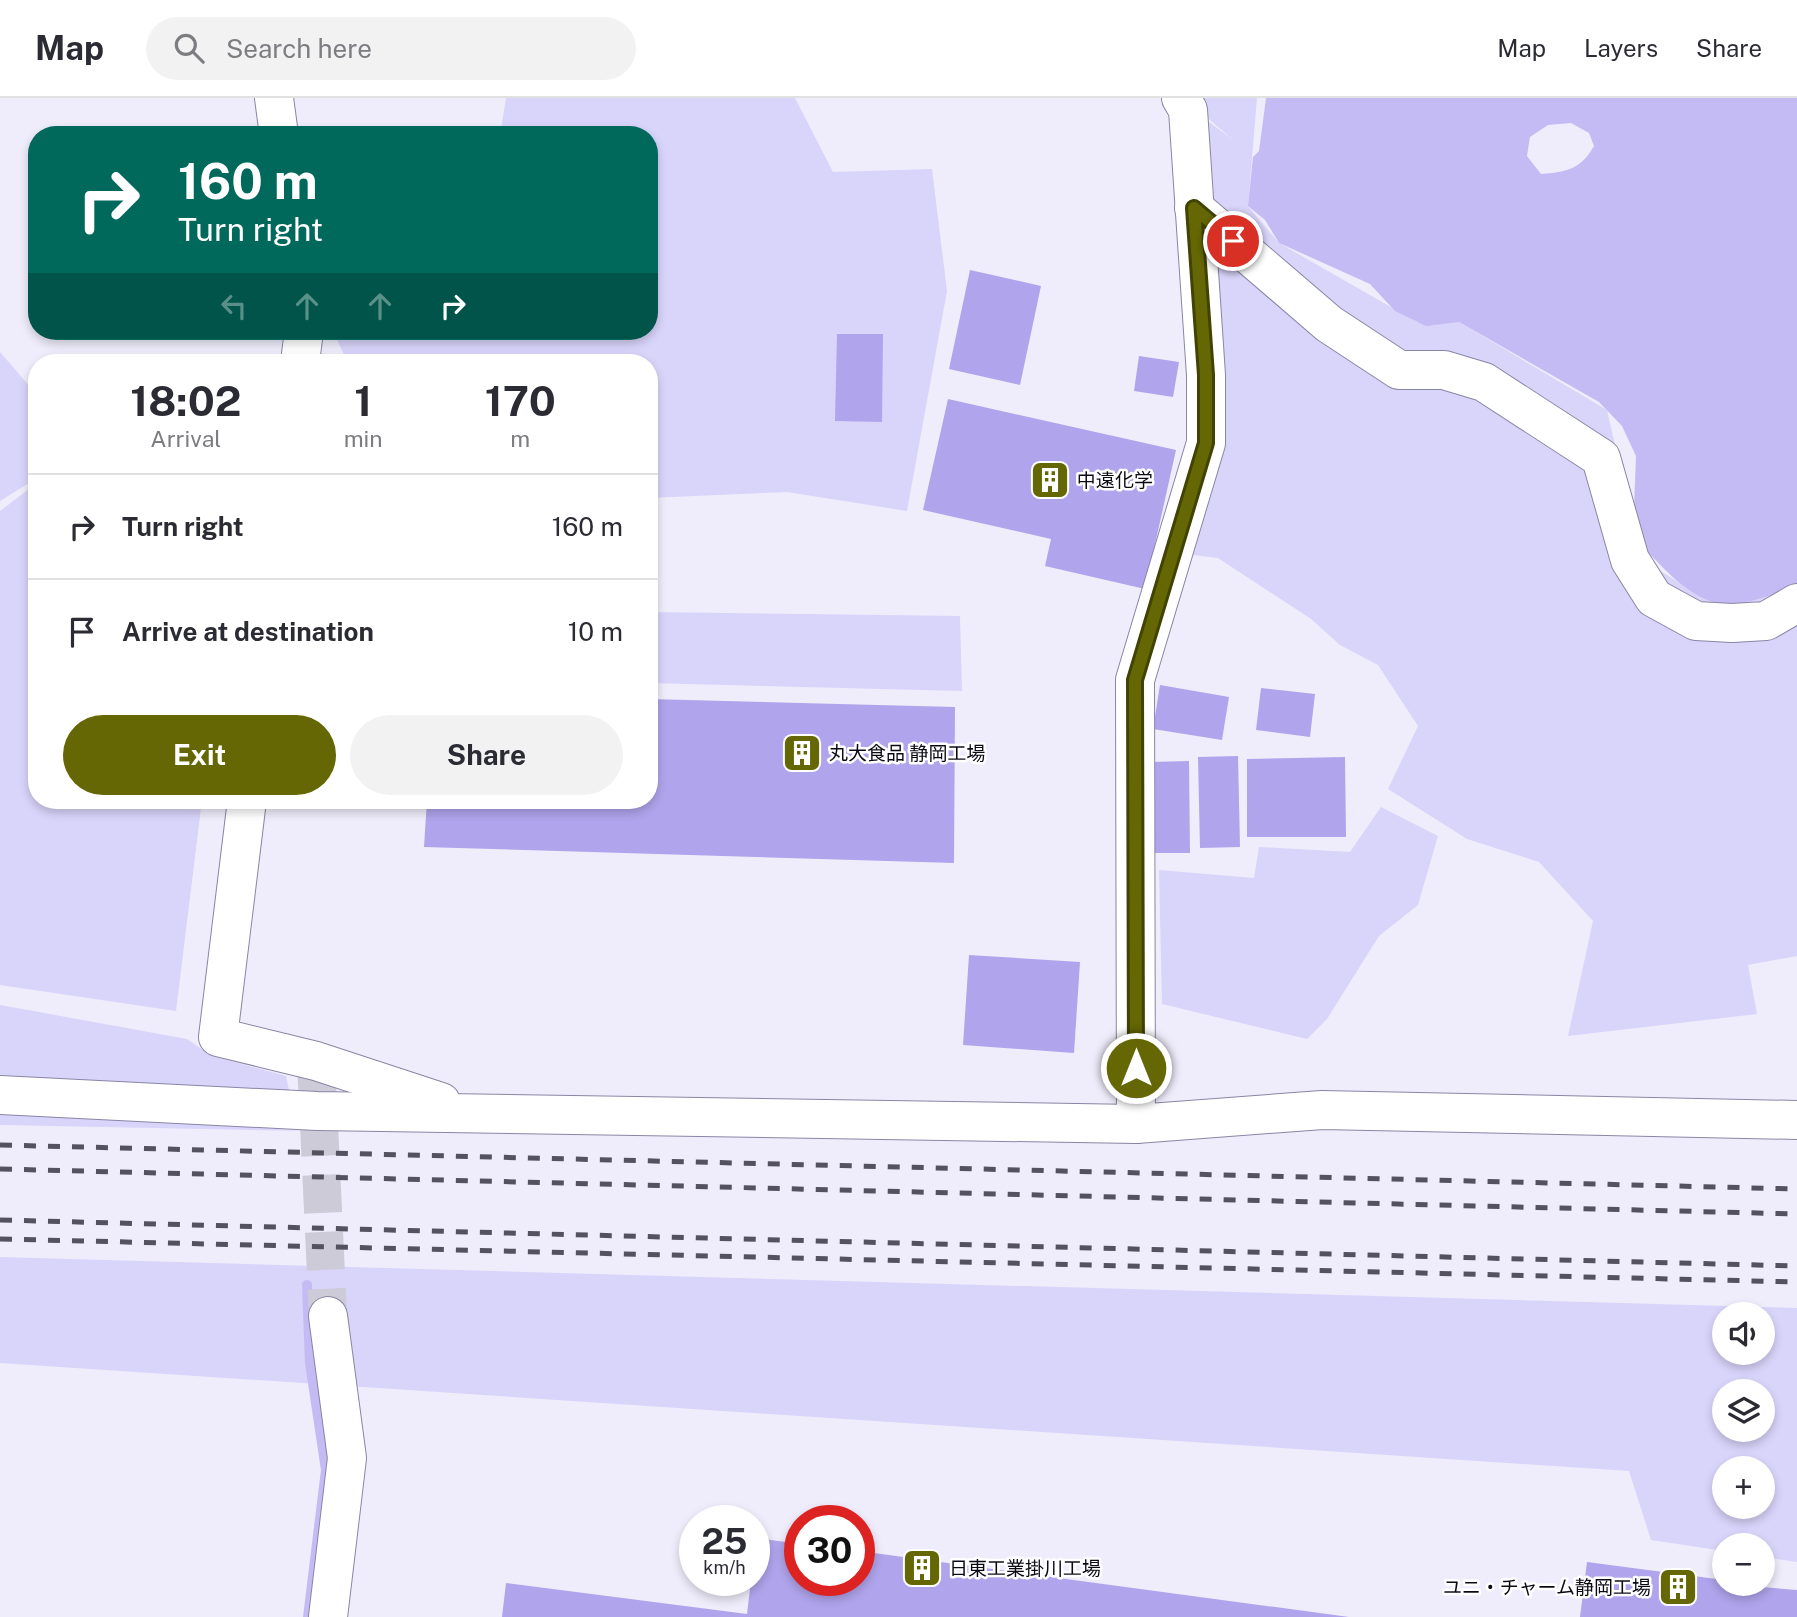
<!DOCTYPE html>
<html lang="en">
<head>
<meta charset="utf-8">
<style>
	body { margin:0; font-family:"Public Sans","Noto Sans JP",sans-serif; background:#f2f2f3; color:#2b2b33; height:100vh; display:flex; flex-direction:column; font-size:26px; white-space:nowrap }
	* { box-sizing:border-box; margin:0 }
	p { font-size:23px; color:#7c7c81 }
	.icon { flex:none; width:38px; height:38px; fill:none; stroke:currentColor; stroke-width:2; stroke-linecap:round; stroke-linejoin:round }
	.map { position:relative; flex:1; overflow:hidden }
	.side { position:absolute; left:28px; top:256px; width:630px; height:455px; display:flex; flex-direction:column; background:#fff; border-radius:28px; box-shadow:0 4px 10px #0003 }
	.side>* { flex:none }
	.top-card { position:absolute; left:28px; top:28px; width:630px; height:214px; border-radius:28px; box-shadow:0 4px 10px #0003; background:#00695c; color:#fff; overflow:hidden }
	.fabs { position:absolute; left:1712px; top:1204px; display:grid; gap:14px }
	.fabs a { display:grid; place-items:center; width:63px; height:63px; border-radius:50%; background:#fff; box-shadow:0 4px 10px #0003; font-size:35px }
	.speed { position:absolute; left:679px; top:1407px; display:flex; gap:14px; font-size:35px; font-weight:700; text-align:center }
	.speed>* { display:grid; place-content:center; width:91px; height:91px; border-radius:50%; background:#fff; box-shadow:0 4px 10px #0003; line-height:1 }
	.speed small { font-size:18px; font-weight:400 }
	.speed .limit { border:10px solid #d22; background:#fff; color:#111 }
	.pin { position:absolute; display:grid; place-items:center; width:60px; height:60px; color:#fff; margin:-30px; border:4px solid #fff; border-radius:50%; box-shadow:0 2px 7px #0007 }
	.me { position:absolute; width:77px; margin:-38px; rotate:0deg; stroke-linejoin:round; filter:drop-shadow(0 0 5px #0008) }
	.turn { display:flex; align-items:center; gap:24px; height:147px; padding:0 35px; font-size:32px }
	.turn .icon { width:91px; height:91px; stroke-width:2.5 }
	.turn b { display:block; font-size:49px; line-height:60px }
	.lanes { display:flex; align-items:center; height:66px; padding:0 35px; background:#0003; justify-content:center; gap:35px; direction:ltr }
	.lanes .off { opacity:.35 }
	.eta { display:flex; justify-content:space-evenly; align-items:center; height:119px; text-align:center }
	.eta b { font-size:42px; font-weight:700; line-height:49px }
	.primary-button { display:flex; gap:14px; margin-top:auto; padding:14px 35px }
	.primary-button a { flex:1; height:80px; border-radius:42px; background:#646703; color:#fff; font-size:28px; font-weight:700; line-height:80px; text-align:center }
	.primary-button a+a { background:#f2f2f3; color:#2b2b33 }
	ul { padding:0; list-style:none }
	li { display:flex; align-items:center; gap:21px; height:105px; padding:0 35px; border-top:2px solid #e1e1e2 }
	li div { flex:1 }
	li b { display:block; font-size:26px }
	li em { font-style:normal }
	header { display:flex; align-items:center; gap:42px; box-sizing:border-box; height:98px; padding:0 35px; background:#fff; border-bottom:2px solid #e1e1e2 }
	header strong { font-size:33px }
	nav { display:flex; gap:38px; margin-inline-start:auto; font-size:24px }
	.search { width:490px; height:63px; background:#f2f2f3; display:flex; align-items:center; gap:18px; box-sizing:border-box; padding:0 24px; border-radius:38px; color:#7c7c81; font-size:26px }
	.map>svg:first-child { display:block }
	.green { fill:#d9d4fa; fill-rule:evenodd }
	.water { fill:#c4bbf5; fill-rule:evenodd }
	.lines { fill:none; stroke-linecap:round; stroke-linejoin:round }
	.stream { stroke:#c4bbf5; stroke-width:10 }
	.building { fill:#b0a4ec }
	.minor-tunnel { stroke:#cdcbd8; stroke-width:38; stroke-dasharray:38 19; stroke-linecap:butt }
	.minor-casing { stroke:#8985a5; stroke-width:40 }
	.minor { stroke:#fff; stroke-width:38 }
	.rail { stroke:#54525e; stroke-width:5; stroke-dasharray:12 12; stroke-linecap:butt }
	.route-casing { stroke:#414302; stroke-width:18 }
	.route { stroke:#646703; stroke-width:12 }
	.labels { text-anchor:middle; stroke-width:5; stroke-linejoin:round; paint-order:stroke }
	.poi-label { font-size:19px; fill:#0c0915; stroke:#fff; text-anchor:start }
</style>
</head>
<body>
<header>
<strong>Map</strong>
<div class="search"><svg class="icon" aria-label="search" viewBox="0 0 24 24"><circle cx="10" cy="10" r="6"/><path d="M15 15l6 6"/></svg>Search here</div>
<nav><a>Map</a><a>Layers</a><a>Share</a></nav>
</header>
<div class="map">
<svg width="1797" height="1519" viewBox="0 0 1797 1519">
	<rect width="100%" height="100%" fill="#efedfb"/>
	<g class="green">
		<polygon points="506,0 795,0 833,74 932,71 947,193 907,413 787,394 649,400 649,264 554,264 554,256 346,261 333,233 649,233 649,37 500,37"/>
		<polygon points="1185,0 1257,0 1248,108 1279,145 1417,224 1459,224 1607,312 1637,443 1657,471 1695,494 1797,481 1797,858 1748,867 1757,916 1568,938 1593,823 1539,764 1467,741 1388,691 1418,628 1378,567 1340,547 1311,521 1218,460 1185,456 1196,14 1233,42"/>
		<polygon points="0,254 37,297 37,380 0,403"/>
		<polygon points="37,385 37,702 202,702 176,913 0,887 0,413"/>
		<polygon points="649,514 960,518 962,593 649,585"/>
		<polygon points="1381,709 1438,738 1418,807 1379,838 1327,921 1307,941 1162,906 1159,772 1254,780 1259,749 1350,754"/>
		<polygon points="0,907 187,941 212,958 286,978 290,997 0,977"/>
		<polygon points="0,1010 303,1033 0,1027"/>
		<path d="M0,1159l1797,51v254l-35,-5v-12h-38v6l-73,-11 -22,-69 -1629,-108zM1724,1216h38v39h-38zM1724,1293h38v39h-38zM1724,1370h38v39h-38z"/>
	</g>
	<path class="water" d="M1266,0h531v487c-17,8 -55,21 -74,19 -37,-5 -67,-44 -90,-69l3,-79 -14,-30 -23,-24 -140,-80 -33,4 -31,-15 -25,-27 -91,-41 -14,-23 -17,-14 5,-49 6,-6zM1571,25l18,10 5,13c-13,23 -27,26 -53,28l-14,-18 3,-19 18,-12z"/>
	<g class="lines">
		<polyline class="stream" points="307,1187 310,1265 326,1372 308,1519"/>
	</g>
	<g class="building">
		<polygon points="970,172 1041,188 1020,287 949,271"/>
		<polygon points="837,236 883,236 882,324 835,323"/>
		<polygon points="1139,258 1179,264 1173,299 1134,293"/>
		<polygon points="948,301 1176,352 1145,491 1045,468 1051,441 923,412"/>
		<polygon points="1160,587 1229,599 1222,642 1153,631"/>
		<polygon points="1261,590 1315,596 1310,639 1256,632"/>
		<polygon points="649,601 955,609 954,765 424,749 427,702 649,702"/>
		<polygon points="1238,658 1240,749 1200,750 1198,659"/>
		<polygon points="1345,659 1346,739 1247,739 1247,661"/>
		<polygon points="1189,663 1190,755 1150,755 1149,664"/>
		<polygon points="969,857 1080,864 1074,955 963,947"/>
		<polygon points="756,1440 800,1446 800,1482 859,1482 859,1453 1349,1519 502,1519 506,1485 747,1516 751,1482 754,1482"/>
		<polygon points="1587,1464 1724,1482 1724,1486 1797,1492 1797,1519 1580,1519"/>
	</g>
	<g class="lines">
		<polyline class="minor-tunnel" points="316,963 328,1218"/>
		<g class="minor-casing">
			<g id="minor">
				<polyline points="274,0 279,37"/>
				<polyline points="1194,110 1329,226 1399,272 1444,272 1484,284 1601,360 1630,462 1654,500 1696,523 1732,525 1766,523 1797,505"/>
				<polyline points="300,264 304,233"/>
				<polyline points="247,702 218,939 316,963 441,1004"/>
				<polyline points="0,997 317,1013 1136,1026 1322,1012 1797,1022"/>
				<polyline points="1136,1026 1135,582 1206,345 1206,277 1188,12 1181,0"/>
				<polyline points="328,1519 347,1360 328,1218"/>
			</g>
		</g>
		<use href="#minor" class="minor"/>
		<g class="rail">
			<polyline points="0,1047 1797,1091"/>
			<polyline points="0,1071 1797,1116"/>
			<polyline points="0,1122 1797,1168"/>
			<polyline points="0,1141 1797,1184"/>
		</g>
	</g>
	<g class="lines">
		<g class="route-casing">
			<polyline id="route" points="1136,970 1135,582 1206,345 1206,277 1194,110 1233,143"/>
		</g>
		<use href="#route" class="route"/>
	</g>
	<defs>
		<g id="building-square" transform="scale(2.0125)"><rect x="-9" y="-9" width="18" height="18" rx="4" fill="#646703" stroke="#fff"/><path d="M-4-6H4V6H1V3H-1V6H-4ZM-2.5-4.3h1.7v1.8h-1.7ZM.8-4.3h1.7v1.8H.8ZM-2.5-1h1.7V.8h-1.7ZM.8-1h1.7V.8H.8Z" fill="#fff"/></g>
	</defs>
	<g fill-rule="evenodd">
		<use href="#building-square" x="1050" y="382"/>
		<use href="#building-square" x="802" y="655"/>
		<use href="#building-square" x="922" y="1470"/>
		<use href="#building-square" x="1678" y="1489"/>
	</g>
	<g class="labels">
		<g class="poi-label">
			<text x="1077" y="389">中遠化学</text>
			<text x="829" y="662">丸大食品 静岡工場</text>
			<text x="949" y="1477">日東工業掛川工場</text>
			<text x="1651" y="1496" text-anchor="end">ユニ・チャーム静岡工場</text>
		</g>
	</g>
</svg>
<div class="fabs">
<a><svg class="icon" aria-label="sound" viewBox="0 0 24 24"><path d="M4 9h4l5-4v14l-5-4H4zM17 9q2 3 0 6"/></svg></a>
<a><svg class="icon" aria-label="layers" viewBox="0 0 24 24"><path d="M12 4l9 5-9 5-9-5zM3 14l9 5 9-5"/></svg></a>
<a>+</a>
<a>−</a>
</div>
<div class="speed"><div>25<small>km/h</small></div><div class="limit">30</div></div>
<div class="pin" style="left:1233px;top:143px;background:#d93025"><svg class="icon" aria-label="arrive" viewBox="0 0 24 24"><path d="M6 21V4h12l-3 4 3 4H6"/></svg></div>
<svg class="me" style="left:1136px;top:970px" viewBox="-20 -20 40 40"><circle r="17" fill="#646703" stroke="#fff" stroke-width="3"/><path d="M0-11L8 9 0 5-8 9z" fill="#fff"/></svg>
<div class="top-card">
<div class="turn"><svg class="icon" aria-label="right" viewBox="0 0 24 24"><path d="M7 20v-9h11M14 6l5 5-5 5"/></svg><div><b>160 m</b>Turn right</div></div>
<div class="lanes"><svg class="icon off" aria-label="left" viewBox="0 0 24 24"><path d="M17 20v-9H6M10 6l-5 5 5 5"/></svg><svg class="icon off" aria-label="ahead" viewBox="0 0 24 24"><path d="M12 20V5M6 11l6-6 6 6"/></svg><svg class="icon off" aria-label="ahead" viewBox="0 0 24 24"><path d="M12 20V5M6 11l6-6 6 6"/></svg><svg class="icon" aria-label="right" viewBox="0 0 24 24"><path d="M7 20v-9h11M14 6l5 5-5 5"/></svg></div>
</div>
<section class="side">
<div class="eta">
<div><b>18:02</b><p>Arrival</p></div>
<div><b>1</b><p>min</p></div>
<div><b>170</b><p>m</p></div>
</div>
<ul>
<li><svg class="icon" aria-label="right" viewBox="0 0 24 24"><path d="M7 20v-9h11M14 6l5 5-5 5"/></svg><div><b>Turn right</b></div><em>160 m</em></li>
<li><svg class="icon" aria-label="arrive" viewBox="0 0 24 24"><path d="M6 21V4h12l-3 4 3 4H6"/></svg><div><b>Arrive at destination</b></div><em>10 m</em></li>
</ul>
<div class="primary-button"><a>Exit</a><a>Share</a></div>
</section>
</div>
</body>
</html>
